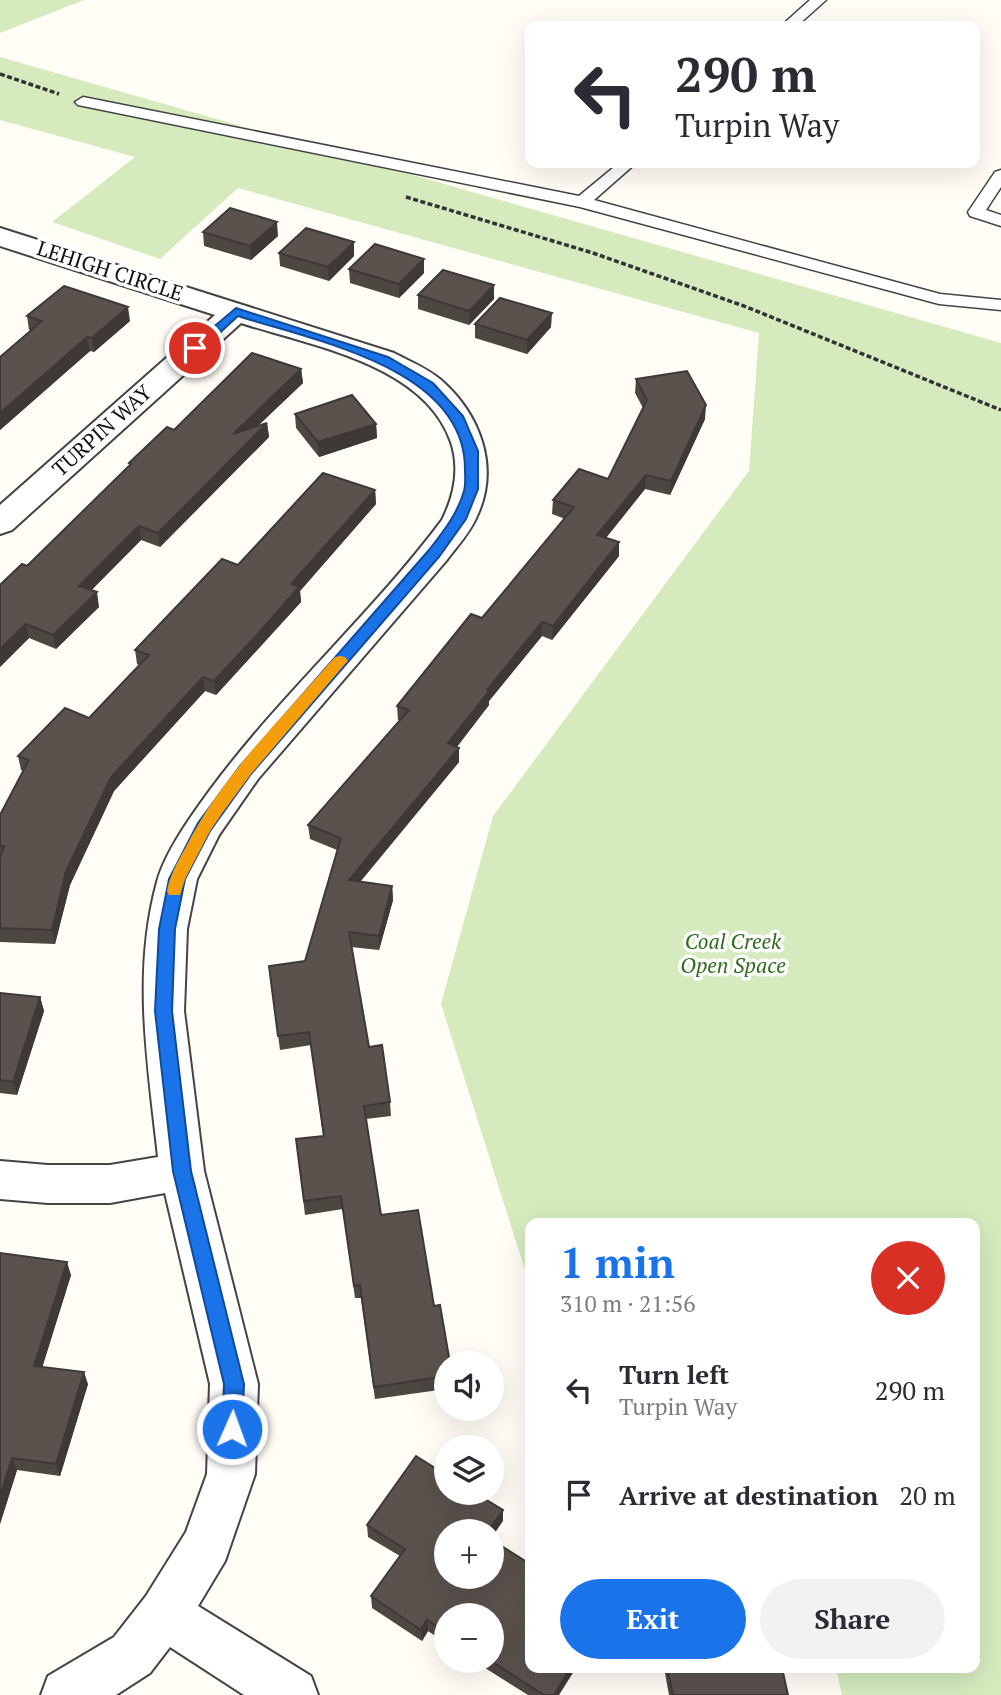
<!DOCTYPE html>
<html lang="en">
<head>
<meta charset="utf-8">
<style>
	body { margin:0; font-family:"PT Serif",serif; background:#f2f2f3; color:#2b2b33; height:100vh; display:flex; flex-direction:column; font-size:26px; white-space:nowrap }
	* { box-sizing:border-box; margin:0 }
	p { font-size:23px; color:#7c7c81 }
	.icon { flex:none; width:38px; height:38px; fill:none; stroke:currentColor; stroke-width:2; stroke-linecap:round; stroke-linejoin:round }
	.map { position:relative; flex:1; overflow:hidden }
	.panel { position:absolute; left:525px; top:1218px; width:455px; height:455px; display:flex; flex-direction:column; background:#fff; border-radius:14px; box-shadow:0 7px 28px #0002 }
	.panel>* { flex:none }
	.top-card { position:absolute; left:525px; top:21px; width:455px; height:147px; border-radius:14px; box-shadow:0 7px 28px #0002; background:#fff; color:#2b2b33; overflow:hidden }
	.buttons { position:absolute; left:434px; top:1351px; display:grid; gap:14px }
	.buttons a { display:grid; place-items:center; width:70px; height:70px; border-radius:50%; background:#fff; box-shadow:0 7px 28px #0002; font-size:35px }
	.pin { position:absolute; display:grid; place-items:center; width:60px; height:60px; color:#fff; margin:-30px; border:4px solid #fff; border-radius:50%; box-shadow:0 2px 7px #0007 }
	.me { position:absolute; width:77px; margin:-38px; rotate:2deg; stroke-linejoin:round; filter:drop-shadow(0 0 5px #0008) }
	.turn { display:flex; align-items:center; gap:24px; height:147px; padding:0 35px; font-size:32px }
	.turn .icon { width:91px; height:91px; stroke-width:2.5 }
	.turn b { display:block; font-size:49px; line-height:60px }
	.round { display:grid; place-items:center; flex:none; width:74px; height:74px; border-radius:37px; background:#f2f2f3 }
	.headline { display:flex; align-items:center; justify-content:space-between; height:119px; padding:0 35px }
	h1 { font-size:42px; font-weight:700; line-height:52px; color:#1a73e8 }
	.primary-button { display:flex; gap:14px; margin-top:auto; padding:14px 35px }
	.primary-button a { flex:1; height:80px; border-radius:42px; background:#1a73e8; color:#fff; font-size:28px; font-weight:700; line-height:80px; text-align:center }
	.primary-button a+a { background:#f2f2f3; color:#2b2b33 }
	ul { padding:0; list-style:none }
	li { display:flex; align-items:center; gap:21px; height:105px; padding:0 35px }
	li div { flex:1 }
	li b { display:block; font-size:26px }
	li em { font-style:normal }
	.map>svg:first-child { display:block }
	.green { fill:#d5ebbd }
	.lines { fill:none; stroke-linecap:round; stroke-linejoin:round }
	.service-casing { stroke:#444; stroke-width:3 }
	.minor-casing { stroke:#444; stroke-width:4 }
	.path { stroke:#333; stroke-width:3.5; stroke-dasharray:5 2.5; stroke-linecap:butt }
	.service { fill:#fff; fill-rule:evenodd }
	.minor { fill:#fff; fill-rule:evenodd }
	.wall { fill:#4d4742 }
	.shaded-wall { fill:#3f3936 }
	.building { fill:#5a524d; stroke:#3f3936; stroke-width:2 }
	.route { fill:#1a73e8; stroke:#114b97; stroke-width:2 }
	.slow { fill:#f59e0b }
	.labels { text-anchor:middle; stroke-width:7; stroke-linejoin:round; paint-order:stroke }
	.street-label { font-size:21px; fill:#111; stroke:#fff }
	.park-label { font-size:21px; font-style:italic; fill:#2f6b1f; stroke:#fff }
</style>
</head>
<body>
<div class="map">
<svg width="1001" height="1695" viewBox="0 0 1001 1695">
	<rect width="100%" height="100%" fill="#fffdf5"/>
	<g class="green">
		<polygon points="0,0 84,0 0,33"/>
		<polygon points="0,57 1001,343 1001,1695 842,1695 836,1668 975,1668 975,1223 530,1223 530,1286 441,1004 493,816 749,471 759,333 238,188 160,259 52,222 135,157 0,120"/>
	</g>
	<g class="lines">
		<g class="service-casing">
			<g id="service">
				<polygon points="810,0 826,0 797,26 781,26"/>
				<polygon points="83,97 579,196 619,163 636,163 594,200 940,294 1001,300 1001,310 939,304 580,207 78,105 75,102"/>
				<polygon points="1001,170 1001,187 986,210 1001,215 1001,226 970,216 968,212 995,172"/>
			</g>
		</g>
		<g class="minor-casing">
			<path id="minor" d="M0,228l394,125c15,8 33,15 47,27 39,34 59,87 36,136 -7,17 -20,30 -31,45l-188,218 -39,56 -22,44 -10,50 -3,82 20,160 54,213 -3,90 -30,87 -27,45 113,70 7,19h-74l-74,-48 -20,26 -34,22h-75l7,-19 66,-39 32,-41 40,-64 21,-58 3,-90 -45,-191 -55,10h-62l-48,-4v-38l48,4h62l48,-8c-10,-92 -26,-184 -1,-275 8,-30 34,-66 53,-92 70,-95 161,-175 232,-270 12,-24 18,-51 9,-78 -27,-78 -139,-96 -210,-119l-229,207 -12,4v-29l215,-190 -215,-69z"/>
		</g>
		<g class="path">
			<polyline points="0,74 59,94"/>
			<polyline points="406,197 593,253 744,306 1001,410"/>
		</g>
		<use href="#service" class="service"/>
		<use href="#minor" class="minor"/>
	</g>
	<g class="wall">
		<polygon points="203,232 278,236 251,260 204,246"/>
		<polygon points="279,253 354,256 329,281 280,266"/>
		<polygon points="349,269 424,273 399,298 350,283"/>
		<polygon points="418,295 494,299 469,325 418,309"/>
		<polygon points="27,316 130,321 94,352 90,351 0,430 0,357 31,331 29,330"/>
		<polygon points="475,324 551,327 527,354 475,338"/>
		<polygon points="301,369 303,383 258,426 267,423 269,437 160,547 141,540 91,590 99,607 56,649 29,638 0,667 27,566 129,466 129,463 174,430"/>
		<polygon points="636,379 705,419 670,495 645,489 606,538 619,542 619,556 552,640 542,636 489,701 489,705 457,747 459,762 360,882 392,886 393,900 379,950 351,947 369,1047 390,1102 391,1116 366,1119 381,1215 434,1306 446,1363 446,1389 375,1399 361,1298 355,1298 343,1209 305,1215 296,1139 323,1136 311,1045 280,1050 269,966 305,961 337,850 310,839 308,825 400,720 398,720 397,706 482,618 565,519 552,514 553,500 608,479 643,408 635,393"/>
		<polygon points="295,414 376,424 377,438 319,457 296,428"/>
		<polygon points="375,490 376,504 300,591 301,602 216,695 205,691 114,791 70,885 55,944 0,942 0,815 23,771 21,770 18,756 89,718 139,665 137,664 135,650 238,565"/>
		<polygon points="0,993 40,997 44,1011 17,1095 0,1093"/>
		<polygon points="0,1253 71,1275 42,1367 88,1384 60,1476 17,1470 0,1524"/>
		<polygon points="503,1521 446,1531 559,1695 528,1695 474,1661 492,1661 446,1615 446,1643 428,1631 422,1641 372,1608 371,1596 400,1556 368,1537 367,1525"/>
		<polygon points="664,1668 782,1668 788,1695 669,1695"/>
	</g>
	<g class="shaded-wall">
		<polygon points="277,222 278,236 251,260 250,246"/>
		<polygon points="354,242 354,256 329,281 328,267"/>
		<polygon points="424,259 424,273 399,298 399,284"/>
		<polygon points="494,285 494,299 469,325 469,311"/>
		<polygon points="128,307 130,321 94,352 92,338"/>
		<polygon points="552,313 551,327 527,354 527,340"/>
		<polygon points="87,337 90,351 0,430 0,413"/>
		<polygon points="301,369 303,383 234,448 233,434"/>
		<polygon points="706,405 705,419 670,495 671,481"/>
		<polygon points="267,423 269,437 160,547 158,533"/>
		<polygon points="376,424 377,438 319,457 318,442"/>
		<polygon points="646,475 645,489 597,549 597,535"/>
		<polygon points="375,490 376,504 300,591 301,602 216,695 214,681 291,584"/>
		<polygon points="139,526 141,540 82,600 79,586"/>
		<polygon points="619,542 619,556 552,640 553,626"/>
		<polygon points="97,592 99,607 56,649 53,635"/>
		<polygon points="542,622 542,636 489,701 489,705 448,758 448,743 487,690"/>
		<polygon points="26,624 29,638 0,667 0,649"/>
		<polygon points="203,677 205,691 114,791 70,885 55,944 52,930 66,871 111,777"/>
		<polygon points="459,748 459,762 350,894 349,880"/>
		<polygon points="392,886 393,900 379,950 379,936"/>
		<polygon points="40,997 44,1011 17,1095 13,1082"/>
		<polygon points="67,1262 71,1275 39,1378 34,1366"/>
		<polygon points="84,1372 88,1384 60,1476 56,1464"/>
		<polygon points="12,1458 17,1470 0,1524 0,1497"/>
		<polygon points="503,1510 503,1521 492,1537 492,1531 488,1531"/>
		<polygon points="427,1620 428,1631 422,1641 421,1630"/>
		<polygon points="570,1668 576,1668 559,1695 554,1695"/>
	</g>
	<g class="building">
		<polygon points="230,208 277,222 250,246 203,232"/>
		<polygon points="306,228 354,242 328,267 279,253"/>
		<polygon points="375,244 424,259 399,284 349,269"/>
		<polygon points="443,270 494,285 469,311 418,295"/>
		<polygon points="64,286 128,307 92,338 87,337 0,413 0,357 42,321 27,316"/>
		<polygon points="500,298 552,313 527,340 475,324"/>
		<polygon points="252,353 301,369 233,434 267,423 158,533 139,526 79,586 97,592 53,635 26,624 0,649 0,585 22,564 27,566 131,464 129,463 167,427 174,430"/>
		<polygon points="687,371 706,405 671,481 646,475 597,535 619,542 553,626 542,622 487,690 489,691 448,743 459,748 349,880 392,886 379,936 349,932 369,1047 382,1045 390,1102 364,1106 381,1215 418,1210 434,1306 440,1305 450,1363 446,1363 446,1376 374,1387 360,1285 354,1286 341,1196 304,1201 296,1139 324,1136 309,1032 278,1036 269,966 305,961 341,838 308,825 409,710 397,706 471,614 482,618 574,507 553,500 579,469 608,479 647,400 636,379"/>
		<polygon points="352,395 376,424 318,442 295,414"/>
		<polygon points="323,473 375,490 291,584 299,587 255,637 214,681 203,677 111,777 66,871 52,930 0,928 0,859 4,846 0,846 0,815 29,760 18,756 65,708 89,718 149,655 135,650 222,559 238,565"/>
		<polygon points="0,993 40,997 13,1082 0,1080"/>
		<polygon points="0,1253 67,1262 34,1366 84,1372 56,1464 12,1458 0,1497"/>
		<polygon points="416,1456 446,1475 446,1493 475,1493 503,1510 488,1531 446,1531 446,1577 492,1577 492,1540 530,1564 530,1668 570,1668 554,1695 544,1695 491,1661 492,1661 492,1615 446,1615 446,1632 427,1620 421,1630 371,1596 405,1549 367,1525"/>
		<polygon points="667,1668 782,1668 788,1695 673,1695"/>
	</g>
	<path class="route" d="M236,308l152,49 45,26 30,33 15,35v38l-12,30 -27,38 -188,217 -41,57 -25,48 -10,50 -3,82 19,160 53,213 -2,45 -3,7 -7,3 -7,-3 -3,-7 2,-45 -51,-213 -18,-160 4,-82 10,-50 29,-56 42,-57 189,-216c14,-18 29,-37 35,-59 2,-7 1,-15 1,-22 0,-101 -150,-128 -227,-153l-38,35h-9v-5z"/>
	<path class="slow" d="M340,656l5,1 3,4 -3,3 -94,110 -28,38 -13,19 -25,48 -5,16h-11l-2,-4c3,-16 11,-30 19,-44 36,-72 97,-130 149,-190z"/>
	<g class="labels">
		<g class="street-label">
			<text transform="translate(110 271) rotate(18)" y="7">LEHIGH CIRCLE</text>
			<text transform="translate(102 431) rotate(-42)" y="7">TURPIN WAY</text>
		</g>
		<g class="park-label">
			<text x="733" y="949">Coal Creek<tspan x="733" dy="24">Open Space</tspan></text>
		</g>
	</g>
</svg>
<div class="buttons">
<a><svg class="icon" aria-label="sound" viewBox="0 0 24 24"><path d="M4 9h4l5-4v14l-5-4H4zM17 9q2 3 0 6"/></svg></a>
<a><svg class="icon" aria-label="layers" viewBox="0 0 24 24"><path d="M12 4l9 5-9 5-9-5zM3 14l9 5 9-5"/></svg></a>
<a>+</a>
<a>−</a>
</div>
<div class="pin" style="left:195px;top:348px;background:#d93025"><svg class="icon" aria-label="arrive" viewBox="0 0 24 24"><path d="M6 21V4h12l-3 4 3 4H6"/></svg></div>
<svg class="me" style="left:232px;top:1429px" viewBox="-20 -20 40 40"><circle r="17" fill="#1a73e8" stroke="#fff" stroke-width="3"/><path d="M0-11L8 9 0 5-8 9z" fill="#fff"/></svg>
<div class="top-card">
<div class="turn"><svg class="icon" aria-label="left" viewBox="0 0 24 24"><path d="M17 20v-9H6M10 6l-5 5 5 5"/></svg><div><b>290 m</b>Turpin Way</div></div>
</div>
<section class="panel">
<div class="headline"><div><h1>1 min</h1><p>310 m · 21:56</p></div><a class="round" style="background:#d93025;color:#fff"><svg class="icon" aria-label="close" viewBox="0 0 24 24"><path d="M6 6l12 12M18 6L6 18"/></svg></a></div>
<ul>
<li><svg class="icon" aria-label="left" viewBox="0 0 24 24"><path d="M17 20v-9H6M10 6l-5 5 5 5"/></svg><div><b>Turn left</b><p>Turpin Way</p></div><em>290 m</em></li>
<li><svg class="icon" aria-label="arrive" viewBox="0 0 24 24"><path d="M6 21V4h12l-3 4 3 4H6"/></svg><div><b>Arrive at destination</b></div><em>20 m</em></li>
</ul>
<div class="primary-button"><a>Exit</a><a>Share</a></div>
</section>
</div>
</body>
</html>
